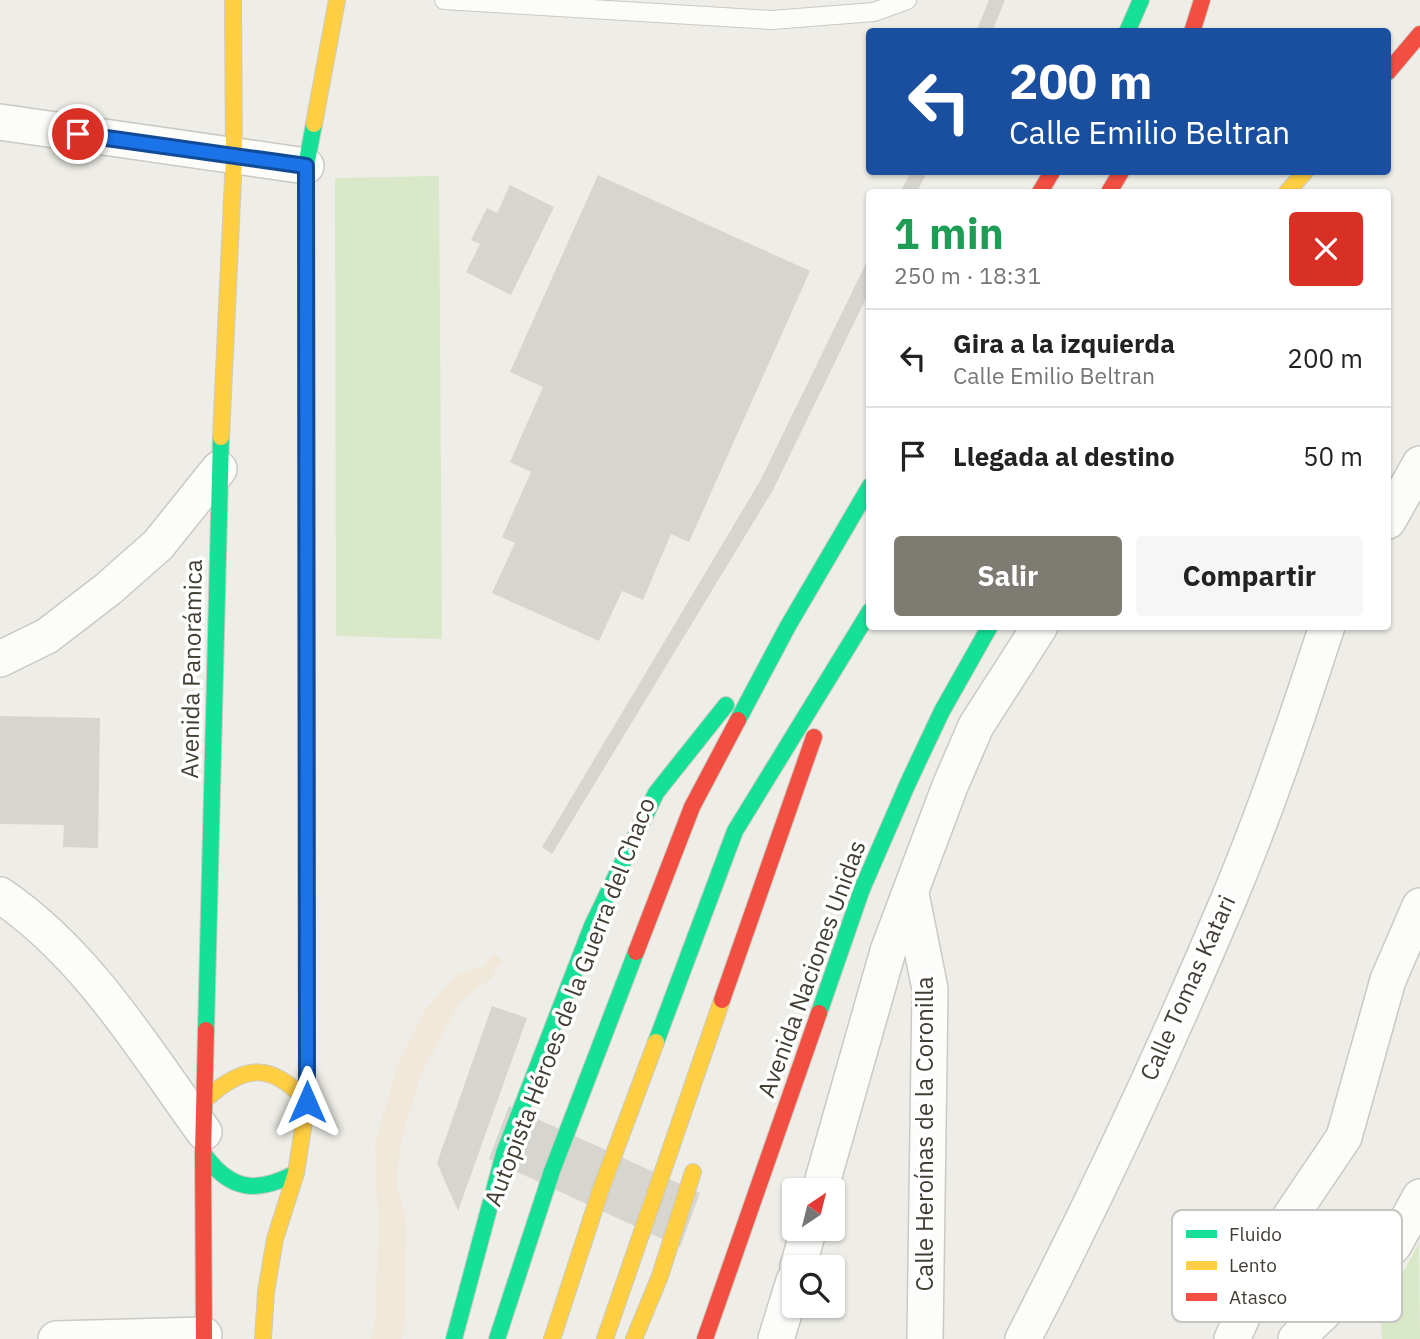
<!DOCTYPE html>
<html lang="es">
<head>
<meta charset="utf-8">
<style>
	body { margin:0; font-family:"IBM Plex Sans",sans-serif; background:#f6f6f6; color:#222; height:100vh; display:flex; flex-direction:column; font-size:26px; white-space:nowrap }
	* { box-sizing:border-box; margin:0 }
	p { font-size:23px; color:#767676 }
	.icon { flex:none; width:38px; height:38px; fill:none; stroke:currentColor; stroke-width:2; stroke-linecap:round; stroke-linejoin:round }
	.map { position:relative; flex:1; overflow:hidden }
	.drawer { position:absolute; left:866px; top:189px; width:525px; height:441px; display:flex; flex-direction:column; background:#fff; border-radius:7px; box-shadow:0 2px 5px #0004 }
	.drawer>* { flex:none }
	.hud { position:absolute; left:866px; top:28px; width:525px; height:147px; border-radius:7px; box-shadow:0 2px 5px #0004; background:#1a4fa0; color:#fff; overflow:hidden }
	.needle { width:46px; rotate:35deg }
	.buttons { position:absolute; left:782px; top:1178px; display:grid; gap:14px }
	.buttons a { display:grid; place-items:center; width:63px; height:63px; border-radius:7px; background:#fff; box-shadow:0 2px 5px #0004; font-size:35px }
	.pin { position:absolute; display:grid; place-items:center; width:60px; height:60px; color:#fff; margin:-30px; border:4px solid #fff; border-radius:50%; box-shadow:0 2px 7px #0007 }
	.me { position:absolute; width:77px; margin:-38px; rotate:0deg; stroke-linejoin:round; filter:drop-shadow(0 0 5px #0008) }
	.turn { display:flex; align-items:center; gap:24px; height:147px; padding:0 28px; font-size:32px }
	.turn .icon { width:91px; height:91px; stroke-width:2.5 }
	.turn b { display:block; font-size:49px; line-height:60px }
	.round { display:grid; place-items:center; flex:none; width:74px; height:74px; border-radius:7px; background:#f6f6f6 }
	.head { display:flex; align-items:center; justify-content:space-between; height:119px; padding:0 28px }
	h1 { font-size:42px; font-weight:800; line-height:52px; color:#1e9e55 }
	.cta { display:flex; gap:14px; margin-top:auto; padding:14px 28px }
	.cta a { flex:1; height:80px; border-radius:7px; background:#7e7b73; color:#fff; font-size:28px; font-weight:800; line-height:80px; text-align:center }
	.cta a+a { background:#f6f6f6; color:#222 }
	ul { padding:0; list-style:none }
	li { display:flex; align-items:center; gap:21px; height:98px; padding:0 28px; border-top:2px solid #e0e0e0 }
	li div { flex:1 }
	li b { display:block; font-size:26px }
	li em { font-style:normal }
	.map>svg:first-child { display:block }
	.commercial { fill:#f0e9da }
	.green { fill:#d9e8c8 }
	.building { fill:#d7d5cf }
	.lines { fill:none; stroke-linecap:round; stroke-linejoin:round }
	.lane-casing { stroke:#cac9c3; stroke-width:20 }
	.street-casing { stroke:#cac9c3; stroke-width:38 }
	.fast-casing { stroke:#cccabe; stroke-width:18 }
	.slow-casing { stroke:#cccabe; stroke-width:18 }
	.jam-casing { stroke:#cccabe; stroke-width:18 }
	.lane { stroke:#fcfcfb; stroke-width:18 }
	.street { stroke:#fcfcfb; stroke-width:35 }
	.fast { stroke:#16e098; stroke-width:16 }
	.slow { stroke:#ffcf43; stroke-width:16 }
	.jam { stroke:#f24e42; stroke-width:16 }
	.route-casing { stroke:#114b97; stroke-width:18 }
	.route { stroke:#1a73e8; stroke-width:12 }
	.labels { text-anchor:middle; stroke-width:7; stroke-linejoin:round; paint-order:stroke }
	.street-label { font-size:24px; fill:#423e34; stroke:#fff }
	.key { fill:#fff; stroke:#c6c5c2; stroke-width:2 }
	.key-label { font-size:19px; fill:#423e34 }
</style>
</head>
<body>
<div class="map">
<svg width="1420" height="1339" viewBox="0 0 1420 1339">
	<rect width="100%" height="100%" fill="#eeede7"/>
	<polygon class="commercial" points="494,953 502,961 490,979 461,1001 421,1074 400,1146 397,1186 407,1223 405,1321 402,1339 371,1339 376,1315 378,1226 375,1145 397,1065 425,1010 455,976 477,966 481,970"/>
	<g class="green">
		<polygon points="439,176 442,639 336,636 335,178"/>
		<polygon points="1419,1243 1420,1339 1382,1339 1381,1321 1393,1269 1404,1271"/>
	</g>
	<g class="building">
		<polygon points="989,0 1005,0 992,32 976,32"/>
		<polygon points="911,172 927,172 917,192 900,192"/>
		<polygon points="598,175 810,271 689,542 671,534 643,600 622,591 599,641 492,593 515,543 502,537 531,472 510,462 543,387 510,372"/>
		<polygon points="510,185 554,207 511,295 466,272 480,244 471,240 487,208 497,213"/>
		<polygon points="870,255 870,290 773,490 552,854 542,847 760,481"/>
		<polygon points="0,716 100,718 98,848 63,847 64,825 0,824"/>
		<polygon points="492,1006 527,1018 458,1211 437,1163"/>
		<polygon points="509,1106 700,1193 680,1247 489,1159"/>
	</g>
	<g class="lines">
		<g class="lane-casing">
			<polyline id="lane" points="444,0 772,20 874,12 907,0"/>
		</g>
		<g class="street-casing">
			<g id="street">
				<polyline points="0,122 306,166"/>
				<polyline points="1388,521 1420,464"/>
				<polyline points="0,659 47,636 108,589 158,545 219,469"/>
				<polyline points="911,894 930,989 925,1339"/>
				<path d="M0,895c87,59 143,153 204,237"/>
				<polyline points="820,1190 888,951 950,786 976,726 1040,626"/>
				<polyline points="798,1267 809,1228"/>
				<polyline points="56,1339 204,1335"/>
				<polyline points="776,1339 794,1281"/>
				<path d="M1023,1339c74,-143 142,-289 205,-438 38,-90 69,-182 99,-275"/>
				<polyline points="1232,1339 1286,1223 1344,1137 1388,980 1420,906"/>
				<polyline points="1296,1339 1394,1245 1420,1197"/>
			</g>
		</g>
		<g class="fast-casing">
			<g id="fast">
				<polyline points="1127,32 1141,0"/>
				<polyline points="738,720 788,626 870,486"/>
				<polyline points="307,773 306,166 314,124"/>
				<polyline points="819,1013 862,889 908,783 942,711 990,626"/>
				<polyline points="206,1030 221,437"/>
				<polyline points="656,1042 735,831 870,611"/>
				<path d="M203,1153c27,38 53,41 93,20"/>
				<polyline points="454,1339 504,1153 592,926 656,793 726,705"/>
				<polyline points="497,1339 552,1171 636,952"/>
			</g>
		</g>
		<g class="slow-casing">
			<g id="slow">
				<polyline points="314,124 337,0"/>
				<polyline points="1287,192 1305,172"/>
				<polyline points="221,437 234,157 233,0"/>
				<path d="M206,1099c38,-35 66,-37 101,3"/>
				<polyline points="263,1339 266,1292 275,1239 296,1173 307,1102 307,773"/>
				<polyline points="552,1339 601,1189 656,1042"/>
				<polyline points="605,1339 722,1000"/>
				<polyline points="634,1339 660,1276 693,1172"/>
			</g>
		</g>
		<g class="jam-casing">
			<g id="jam">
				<polyline points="1192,32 1202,0"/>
				<polyline points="1388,72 1420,34"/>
				<polyline points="1040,192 1052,172"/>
				<polyline points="1109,192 1121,172"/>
				<polyline points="636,952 692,807 738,720"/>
				<polyline points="722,1000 814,737"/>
				<polyline points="204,1339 203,1153 206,1030"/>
				<polyline points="705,1339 819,1013"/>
			</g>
		</g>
		<use href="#lane" class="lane"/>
		<use href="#street" class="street"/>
		<use href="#fast" class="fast"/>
		<use href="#slow" class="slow"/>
		<use href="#jam" class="jam"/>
	</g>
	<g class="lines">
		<g class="route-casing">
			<polyline id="route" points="78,134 306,166 307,1102"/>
		</g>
		<use href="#route" class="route"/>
	</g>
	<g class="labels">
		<g class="street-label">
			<text transform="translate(192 669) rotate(-89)" y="8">Avenida Panorámica</text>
			<text transform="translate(812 969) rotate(-70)" y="8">Avenida Naciones Unidas</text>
			<text transform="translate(1188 988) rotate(-66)" y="8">Calle Tomas Katari</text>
			<text transform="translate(570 1002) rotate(-69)" y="8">Autopista Héroes de la Guerra del Chaco</text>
			<text transform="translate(925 1134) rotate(-90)" y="8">Calle Heroínas de la Coronilla</text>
		</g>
	</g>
	<rect x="1172" y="1210" width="230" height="112" rx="10" class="key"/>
	<rect x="1186" y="1230" width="31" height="8" fill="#16e098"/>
	<rect x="1186" y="1261" width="31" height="9" fill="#ffcf43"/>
	<rect x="1186" y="1293" width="31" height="8" fill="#f24e42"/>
	<g class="key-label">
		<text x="1229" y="1241">Fluido</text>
		<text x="1229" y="1272">Lento</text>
		<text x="1229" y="1304">Atasco</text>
	</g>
</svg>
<div class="buttons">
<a><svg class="needle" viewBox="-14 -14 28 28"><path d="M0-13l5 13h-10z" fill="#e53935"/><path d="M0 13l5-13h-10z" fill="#767676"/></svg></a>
<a><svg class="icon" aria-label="search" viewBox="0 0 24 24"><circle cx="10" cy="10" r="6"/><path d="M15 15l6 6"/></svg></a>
</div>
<div class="pin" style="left:78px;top:134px;background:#d93025"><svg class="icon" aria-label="arrive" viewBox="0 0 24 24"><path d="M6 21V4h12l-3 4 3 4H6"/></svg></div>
<svg class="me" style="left:307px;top:1102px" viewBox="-20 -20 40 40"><path d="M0-17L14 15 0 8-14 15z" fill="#1a73e8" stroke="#fff" stroke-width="4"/></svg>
<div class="hud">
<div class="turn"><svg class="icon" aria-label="left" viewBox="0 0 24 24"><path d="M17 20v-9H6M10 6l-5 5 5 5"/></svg><div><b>200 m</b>Calle Emilio Beltran</div></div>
</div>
<section class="drawer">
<div class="head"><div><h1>1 min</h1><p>250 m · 18:31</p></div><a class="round" style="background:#d93025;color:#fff"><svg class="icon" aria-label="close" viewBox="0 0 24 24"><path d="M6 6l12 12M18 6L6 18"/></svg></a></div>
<ul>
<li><svg class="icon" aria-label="left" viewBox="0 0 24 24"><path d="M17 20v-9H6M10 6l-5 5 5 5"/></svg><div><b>Gira a la izquierda</b><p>Calle Emilio Beltran</p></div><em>200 m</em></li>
<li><svg class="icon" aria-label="arrive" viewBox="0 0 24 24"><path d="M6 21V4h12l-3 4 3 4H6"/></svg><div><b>Llegada al destino</b></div><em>50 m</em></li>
</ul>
<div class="cta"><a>Salir</a><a>Compartir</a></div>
</section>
</div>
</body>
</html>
